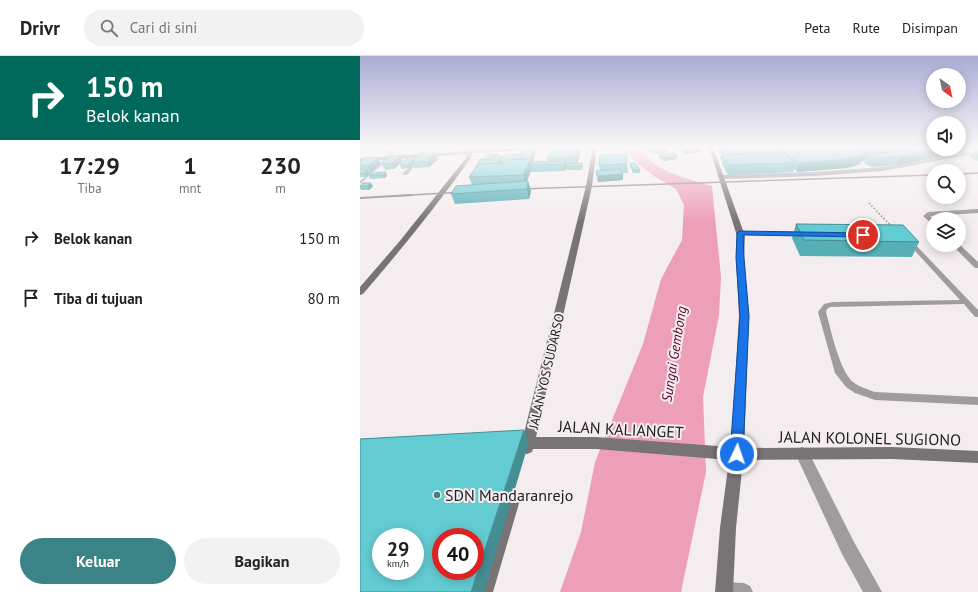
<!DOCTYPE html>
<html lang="id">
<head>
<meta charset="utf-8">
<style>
	body { margin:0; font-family:"PT Sans",sans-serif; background:#f2f2f2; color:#222; height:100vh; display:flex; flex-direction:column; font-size:15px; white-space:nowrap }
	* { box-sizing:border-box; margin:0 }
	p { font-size:13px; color:#767676 }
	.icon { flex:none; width:22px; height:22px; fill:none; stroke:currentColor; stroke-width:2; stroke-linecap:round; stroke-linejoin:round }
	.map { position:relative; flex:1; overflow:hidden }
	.details { display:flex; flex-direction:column; background:#fff; width:360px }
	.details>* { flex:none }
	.guide { background:#00695c; color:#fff; overflow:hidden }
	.needle { width:26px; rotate:147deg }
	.tools { position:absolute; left:566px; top:12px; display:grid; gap:8px }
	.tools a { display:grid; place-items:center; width:40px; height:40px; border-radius:50%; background:#fff; box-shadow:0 2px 10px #0003; font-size:20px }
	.speed { position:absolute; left:12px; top:472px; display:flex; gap:8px; font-size:20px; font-weight:700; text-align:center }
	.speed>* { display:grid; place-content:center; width:52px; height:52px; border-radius:50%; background:#fff; box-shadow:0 2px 10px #0003; line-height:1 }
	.speed small { font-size:10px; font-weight:400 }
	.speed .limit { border:6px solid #d22; background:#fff; color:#111 }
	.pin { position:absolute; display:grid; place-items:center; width:34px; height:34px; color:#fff; margin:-17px; border:2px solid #fff; border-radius:50%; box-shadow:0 1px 4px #0007 }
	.me { position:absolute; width:44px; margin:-22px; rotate:3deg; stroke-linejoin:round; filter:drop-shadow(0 0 3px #0008) }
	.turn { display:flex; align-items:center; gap:14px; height:84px; padding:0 20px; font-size:18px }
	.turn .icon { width:52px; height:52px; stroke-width:2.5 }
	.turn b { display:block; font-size:28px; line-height:34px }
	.eta { display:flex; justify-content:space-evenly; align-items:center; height:68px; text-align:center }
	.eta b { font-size:24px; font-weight:700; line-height:28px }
	.cta { display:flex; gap:8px; margin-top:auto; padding:8px 20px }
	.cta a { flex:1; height:46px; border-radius:24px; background:#3a8387; color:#fff; font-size:16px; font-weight:700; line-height:46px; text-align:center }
	.cta a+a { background:#f2f2f2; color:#222 }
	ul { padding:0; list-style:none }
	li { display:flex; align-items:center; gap:12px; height:60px; padding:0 20px }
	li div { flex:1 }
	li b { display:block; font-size:15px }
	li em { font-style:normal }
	header { display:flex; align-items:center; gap:24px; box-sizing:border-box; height:56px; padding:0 20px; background:#fff; border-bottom:1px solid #e0e0e0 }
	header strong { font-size:19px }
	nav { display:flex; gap:22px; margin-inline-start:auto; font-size:14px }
	.search { width:280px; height:36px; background:#f2f2f2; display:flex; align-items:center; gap:10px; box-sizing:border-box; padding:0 14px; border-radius:22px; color:#767676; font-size:15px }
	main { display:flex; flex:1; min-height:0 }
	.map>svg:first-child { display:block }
	.water { fill:#ed9fb8 }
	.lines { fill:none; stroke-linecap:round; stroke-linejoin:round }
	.path { stroke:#a19c9d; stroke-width:2; stroke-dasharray:1.5 2; stroke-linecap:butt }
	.lane { fill:#9f9c9d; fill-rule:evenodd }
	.street { fill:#9f9c9d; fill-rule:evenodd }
	.secondary { fill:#787475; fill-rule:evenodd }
	.primary { fill:#5d585a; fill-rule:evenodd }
	.rail-far1 { stroke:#868182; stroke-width:1.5 }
	.rail { stroke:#868182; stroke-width:2 }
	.wall { fill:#55afb5 }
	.shaded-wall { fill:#458e93 }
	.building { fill:#63cbd2; stroke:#458e93; fill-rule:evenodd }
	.route { fill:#1a73e8; stroke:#114b97 }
	.poi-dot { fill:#3a8387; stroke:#f4edef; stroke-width:1.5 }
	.labels { text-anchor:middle; stroke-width:4; stroke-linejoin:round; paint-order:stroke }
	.street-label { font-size:13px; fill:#232021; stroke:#f4edef }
	.water-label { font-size:14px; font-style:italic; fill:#5d002f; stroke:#f4edef }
	.near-street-label { font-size:16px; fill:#232021; stroke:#f4edef }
	.near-poi-label { font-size:16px; fill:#232021; stroke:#f4edef; text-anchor:start }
</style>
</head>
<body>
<header>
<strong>Drivr</strong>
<div class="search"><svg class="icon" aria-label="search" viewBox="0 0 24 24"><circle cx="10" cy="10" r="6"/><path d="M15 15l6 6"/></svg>Cari di sini</div>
<nav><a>Peta</a><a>Rute</a><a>Disimpan</a></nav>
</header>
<main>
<section class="details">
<div class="guide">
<div class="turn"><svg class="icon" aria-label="right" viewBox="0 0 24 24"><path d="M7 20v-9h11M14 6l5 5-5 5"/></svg><div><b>150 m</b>Belok kanan</div></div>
</div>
<div class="eta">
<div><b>17:29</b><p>Tiba</p></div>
<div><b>1</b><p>mnt</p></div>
<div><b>230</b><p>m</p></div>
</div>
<ul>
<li><svg class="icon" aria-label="right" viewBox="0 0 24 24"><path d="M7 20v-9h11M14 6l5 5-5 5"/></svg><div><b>Belok kanan</b></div><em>150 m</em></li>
<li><svg class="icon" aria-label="arrive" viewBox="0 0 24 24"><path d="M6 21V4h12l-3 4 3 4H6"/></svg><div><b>Tiba di tujuan</b></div><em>80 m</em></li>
</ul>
<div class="cta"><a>Keluar</a><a>Bagikan</a></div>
</section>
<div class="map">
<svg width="618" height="536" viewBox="0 0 618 536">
	<rect width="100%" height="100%" fill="#f4edef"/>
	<path class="water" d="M261,91h20c6,23 51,33 71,39l9,91 -2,38 -16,82 3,75 -25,120h-121l21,-60 14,-70 48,-118 18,-65 21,-39 2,-35 -8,-16 -22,-13 -17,-13z"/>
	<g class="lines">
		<polyline class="path" points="509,147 531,170"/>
		<g class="lane">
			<polygon points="40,91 57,91 58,92 56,93 41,93 39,92"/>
			<polygon points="605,91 611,91 618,94 618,96"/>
			<polygon points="28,100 31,101 0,128 0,125"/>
			<polygon points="60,100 63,101 47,119 43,119 43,117"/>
			<polygon points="380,175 443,176 446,178 443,180 378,178 378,176"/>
			<path d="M548,182l2,1 68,71v7h-3l-11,-13 -134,3 -3,2 -1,3c5,18 13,58 27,70 6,5 14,7 22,10l103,5v8l-103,-5 -20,-7 -9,-6 -11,-14 -17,-61 6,-8 9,-2 127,-2 -54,-59 -1,-1z"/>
		</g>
		<g class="street">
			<polygon points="1,91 12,91 35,96 29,102 27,101 30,97"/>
			<polygon points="618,95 618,97 523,115 454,120 362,123 359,121 362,119 454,116 523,111"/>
			<polygon points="618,153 618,157 570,160 573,163 573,169 563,160 568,156"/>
			<polygon points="599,188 618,206 618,212 615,212 592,189 599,189"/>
			<polygon points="442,391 447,393 494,486 522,536 503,536 482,498 435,397 437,393"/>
			<polygon points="364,526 384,527 390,530 393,536 355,536 358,529"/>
		</g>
		<g class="secondary">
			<polygon points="233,91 237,91 232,130 176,381 236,381 371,391 379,260 376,202 377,180 349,91 353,91 385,180 384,202 389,260 384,392 532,391 618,395 618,407 532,403 383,404 376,472 373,536 355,536 360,472 369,404 236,393 173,393 172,396 167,398 162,396 161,393 152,391 150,387 152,383 163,381 226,130"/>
			<path d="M110,95l2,1 -1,6c-34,47 -70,92 -108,136l-3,1v-8l39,-45 67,-84 1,-4 -107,8v-4z"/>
			<polygon points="152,436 157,439 160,444 133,536 115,536 144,444 147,439"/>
		</g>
		<polygon class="primary" points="103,91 108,91 111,94 224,91 110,97"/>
		<g class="rail-far1">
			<polyline points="599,118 618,117"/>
			<polyline points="159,133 573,119"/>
			<polyline points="34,140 103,136"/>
		</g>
		<polyline class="rail" points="0,142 51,139"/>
	</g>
	<g class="wall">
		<polygon points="166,91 175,91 176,96 172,106 188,105 187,103 192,91 220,91 221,95 217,107 222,107 223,110 222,114 207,114 206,111 205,115 172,116 171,115 167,125 168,125 171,135 169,143 95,148 91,138 112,129 109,121 123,104 133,99 139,98 140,101 142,100 142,102 161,98"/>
		<polygon points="283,91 305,91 308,96 295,98 284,92"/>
		<polygon points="319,91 342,91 342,96 324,98"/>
		<polygon points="357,91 375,91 375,93 381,92 380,91 607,91 604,96 590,97 589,99 537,109 512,111 504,107 505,105 501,105 500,108 487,112 437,116 434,113 433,116 368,119 362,108 362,105 360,102 361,99"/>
		<polygon points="266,98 268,117 263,117 263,124 238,126 236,115 240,114 239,109"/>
		<polygon points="611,98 618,98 618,105 609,101"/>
		<polygon points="299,99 317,103 304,105 299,102"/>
		<polygon points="18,102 21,108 11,116 9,116 10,117 6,121 0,121 0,106"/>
		<polygon points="56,103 78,103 69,111 55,112 54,108 49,112 42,113 40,109"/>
		<polygon points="43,105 34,113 25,114 22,108"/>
		<polygon points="270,107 280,114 280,117 273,117 270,110"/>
		<polygon points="12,117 27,120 24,122 10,123 9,119"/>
		<polygon points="0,130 13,130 9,134 1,134 0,132"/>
		<polygon points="436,168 559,186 552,201 440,200 432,182"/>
	</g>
	<g class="shaded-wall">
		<polygon points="174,91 175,91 176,96 172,108 170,109 171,115 165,129 163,119"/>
		<polygon points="218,91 220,91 221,95 216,111 215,102"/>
		<polygon points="334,91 342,91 342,96 324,98 324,92"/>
		<polygon points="539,91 571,91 537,97"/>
		<polygon points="599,91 607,91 604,96 590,97 589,99 537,109 540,100 577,93 599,93"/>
		<polygon points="308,93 308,96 295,98 295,95"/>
		<polygon points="538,94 535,100 507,98 505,105 501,105 500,108 487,112 437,116 439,107 502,99 503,96"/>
		<polygon points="75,97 78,103 69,111 67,105"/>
		<polygon points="41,99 43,105 34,113 32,107"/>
		<polygon points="317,99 317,103 304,105 304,102"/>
		<polygon points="56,101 57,104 53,106 54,108 49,112 48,109"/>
		<polygon points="18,102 21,108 11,116 8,110"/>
		<polygon points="205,105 206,111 205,115 204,108"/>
		<polygon points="8,114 10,117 6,121 4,117"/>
		<polygon points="26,116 27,120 24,122 23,119"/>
		<polygon points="263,118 263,124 238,126 237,120"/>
		<polygon points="168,125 171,135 169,143 167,133"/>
		<polygon points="11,127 13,130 9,134 7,130"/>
		<polygon points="164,374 169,386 124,536 111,536"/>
	</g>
	<g class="building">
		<polygon points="166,91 174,91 170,103 162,103 163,98 161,103 145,104 144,106 139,107 144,99 161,98"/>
		<polygon points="192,91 218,91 215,102 187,103"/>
		<polygon points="287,91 305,91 308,93 295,95"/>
		<polygon points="417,91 421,96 364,98 361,93"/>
		<polygon points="417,91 490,91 503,99 489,103 439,107"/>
		<polygon points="494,91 532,91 538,94 503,96"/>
		<polygon points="558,91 573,91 573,93 577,93 540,100 515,102 507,98 534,96"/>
		<polygon points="62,97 75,97 67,105 53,106"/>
		<polygon points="312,97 317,99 304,102 299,99"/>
		<polygon points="425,97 435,107 369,109 362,99"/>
		<polygon points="127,98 133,98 129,104 123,104"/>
		<polygon points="133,98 139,98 137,101 132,101 130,104"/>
		<polygon points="266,98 267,108 239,109 240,99"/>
		<polygon points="611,98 618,98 618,101"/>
		<polygon points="41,99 32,107 22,108 32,100"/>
		<polygon points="142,100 138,107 140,107 140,108 119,108 116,111 120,103 130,104 132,101"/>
		<polygon points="56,101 48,109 40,109 48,102"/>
		<polygon points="5,102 18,102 8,110 0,109 0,106"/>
		<polygon points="171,103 163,119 109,121 119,108 143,107 145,104"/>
		<polygon points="205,105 204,108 170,109 172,106"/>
		<polygon points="222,107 222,110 206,111 207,108"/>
		<polygon points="270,107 275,107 280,114 273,114"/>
		<polygon points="4,112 2,114 8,114 4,117 0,118 0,113"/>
		<polygon points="261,113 263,118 237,120 236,115"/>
		<polygon points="26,116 23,119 9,119 12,117"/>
		<polygon points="168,125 167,133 91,138 96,130"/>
		<polygon points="3,127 11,127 7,130 0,130"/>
		<polygon points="436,168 543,169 559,186 444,184"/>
		<path d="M164,374l-53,162h-111v-153zM21,481h34v34h-34zM81,481h34v34h-34z"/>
	</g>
	<linearGradient id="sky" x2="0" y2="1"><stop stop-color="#aaacd5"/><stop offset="0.55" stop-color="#faf7f8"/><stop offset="1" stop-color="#faf7f8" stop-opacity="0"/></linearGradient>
	<rect width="618" height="166" fill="url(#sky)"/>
	<polygon class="route" points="380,175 503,177 506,179 503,181 383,179 384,202 389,260 383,398 381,402 377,403 372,402 370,398 380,260 376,202 377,177"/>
	<circle class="poi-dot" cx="77" cy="439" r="4"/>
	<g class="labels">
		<g class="street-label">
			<text transform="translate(186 315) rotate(-77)" y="5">JALAN YOS SUDARSO</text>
		</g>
		<g class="water-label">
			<text transform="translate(314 298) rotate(-81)" y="5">Sungai Gembong</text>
		</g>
		<g class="near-street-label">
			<text transform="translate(261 373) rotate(3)" y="6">JALAN KALIANGET</text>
			<text transform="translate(510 382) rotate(1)" y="6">JALAN KOLONEL SUGIONO</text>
		</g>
		<g class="near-poi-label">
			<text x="85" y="445">SDN Mandaranrejo</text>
		</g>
	</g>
</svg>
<div class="tools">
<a><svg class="needle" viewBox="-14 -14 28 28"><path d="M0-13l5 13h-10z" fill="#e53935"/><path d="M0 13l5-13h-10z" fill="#767676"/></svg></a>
<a><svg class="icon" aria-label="sound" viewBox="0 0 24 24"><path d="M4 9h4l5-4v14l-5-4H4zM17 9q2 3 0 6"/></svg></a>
<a><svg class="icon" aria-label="search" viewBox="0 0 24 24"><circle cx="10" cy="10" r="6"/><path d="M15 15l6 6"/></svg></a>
<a><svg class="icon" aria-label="layers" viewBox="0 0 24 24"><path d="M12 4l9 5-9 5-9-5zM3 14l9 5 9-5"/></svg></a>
</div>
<div class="speed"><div>29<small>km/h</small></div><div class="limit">40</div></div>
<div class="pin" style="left:503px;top:179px;background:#d93025"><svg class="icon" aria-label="arrive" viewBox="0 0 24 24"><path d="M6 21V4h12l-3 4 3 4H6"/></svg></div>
<svg class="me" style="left:377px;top:398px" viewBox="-20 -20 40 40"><circle r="17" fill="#1a73e8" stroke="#fff" stroke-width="3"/><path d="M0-11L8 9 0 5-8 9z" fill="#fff"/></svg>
</div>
</main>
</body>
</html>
